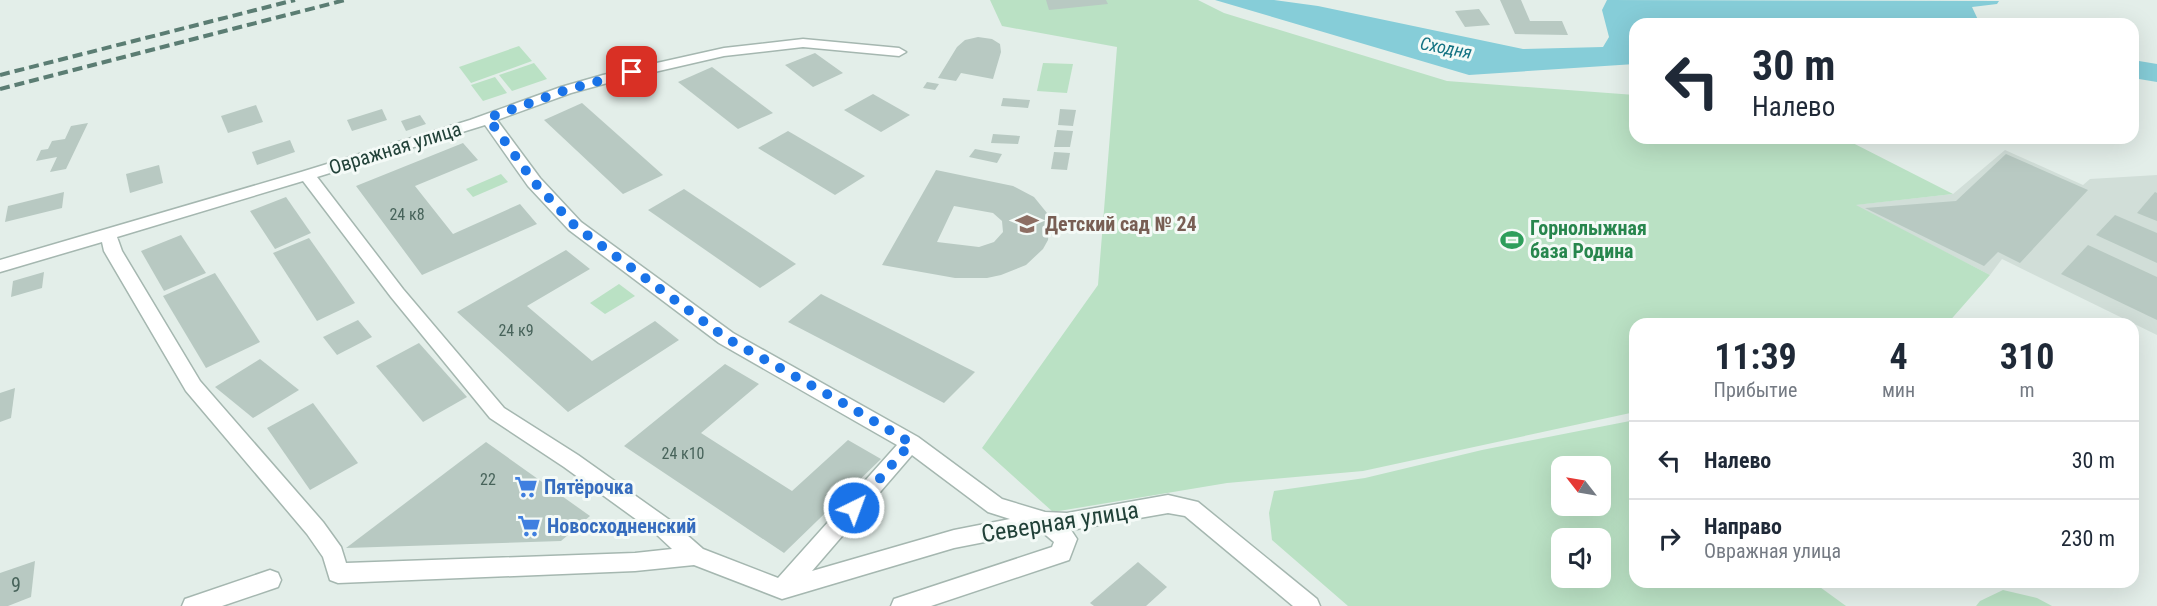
<!DOCTYPE html>
<html lang="ru">
<head>
<meta charset="utf-8">
<style>
	body { margin:0; font-family:"Roboto Condensed",sans-serif; background:#f2f2f3; color:#1f2937; height:100vh; display:flex; flex-direction:column; font-size:22px; white-space:nowrap }
	* { box-sizing:border-box; margin:0 }
	p { font-size:20px; color:#747a83 }
	.icon { flex:none; width:33px; height:33px; fill:none; stroke:currentColor; stroke-width:2; stroke-linecap:round; stroke-linejoin:round }
	.map { position:relative; flex:1; overflow:hidden }
	.details { position:absolute; left:1629px; top:318px; width:510px; height:270px; display:flex; flex-direction:column; background:#fff; border-radius:18px; box-shadow:0 6px 24px #0002 }
	.details>* { flex:none }
	.hud { position:absolute; left:1629px; top:18px; width:510px; height:126px; border-radius:18px; box-shadow:0 6px 24px #0002; background:#fff; color:#1f2937; overflow:hidden }
	.needle { width:39px; rotate:301deg }
	.fabs { position:absolute; left:1551px; top:456px; display:grid; gap:12px }
	.fabs a { display:grid; place-items:center; width:60px; height:60px; border-radius:12px; background:#fff; box-shadow:0 6px 24px #0002; font-size:30px }
	.pin { position:absolute; display:grid; place-items:center; width:51px; height:51px; color:#fff; margin:-26px; border-radius:12px; box-shadow:0 3px 9px #0006 }
	.me { position:absolute; width:66px; margin:-33px; rotate:42deg; stroke-linejoin:round; filter:drop-shadow(0 0 4px #0008) }
	.turn { display:flex; align-items:center; gap:21px; height:126px; padding:0 24px; font-size:27px }
	.turn .icon { width:78px; height:78px; stroke-width:2.5 }
	.turn b { display:block; font-size:42px; line-height:51px }
	.eta { display:flex; justify-content:space-evenly; align-items:center; height:102px; text-align:center }
	.eta b { font-size:36px; font-weight:700; line-height:42px }
	ul { padding:0; list-style:none }
	li { display:flex; align-items:center; gap:18px; height:78px; padding:0 24px; border-top:2px solid #e0e1e3 }
	li div { flex:1 }
	li b { display:block; font-size:22px }
	li em { font-style:normal }
	.map>svg:first-child { display:block }
	.built { fill:#d1ded8 }
	.green { fill:#bae1c4; fill-rule:evenodd }
	.water { fill:#86cdd8 }
	.lines { fill:none; stroke-linecap:round; stroke-linejoin:round }
	.river { fill:#86cdd8; fill-rule:evenodd }
	.building { fill:#b8c9c2; fill-rule:evenodd }
	.minor-casing { stroke:#a5b7b0; stroke-width:3 }
	.minor { fill:#fff; fill-rule:evenodd }
	.rail { stroke:#5b7d73; stroke-width:4; stroke-dasharray:10 5; stroke-linecap:butt }
	.route { stroke:#1a73e8; stroke-width:10; stroke-dasharray:0 18 }
	.labels { text-anchor:middle; stroke-width:6; stroke-linejoin:round; paint-order:stroke }
	.number-label { font-size:16px; fill:#47635a }
	.far-water-label { font-size:18px; font-style:italic; fill:#157383; stroke:#f4faf7 }
	.street-label { font-size:20px; fill:#214138; stroke:#f4faf7 }
	.education-label { font-size:20px; font-weight:bold; fill:#785e54; stroke:#f4faf7; text-anchor:start }
	.leisure-label { font-size:20px; font-weight:bold; fill:#27864d; stroke:#f4faf7; text-anchor:start }
	.shop-label { font-size:20px; font-weight:bold; fill:#366cbe; stroke:#f4faf7; text-anchor:start }
	.near-number-label { font-size:20px; fill:#47635a }
	.near-street-label { font-size:24px; fill:#214138; stroke:#f4faf7 }
</style>
</head>
<body>
<div class="map">
<svg width="2157" height="606" viewBox="0 0 2157 606">
	<rect width="100%" height="100%" fill="#e3eee9"/>
	<polygon class="built" points="2005,150 2083,185 2090,179 2157,175 2157,335 2002,259 1990,275 1854,205 1953,194"/>
	<g class="green">
		<polygon points="990,0 1198,0 1224,13 1447,81 1635,95 1635,138 1843,138 1953,194 1856,205 1990,275 1947,324 1635,324 1635,412 1363,471 1227,483 1053,512 982,448 1098,285 1117,47 1002,26"/>
		<polygon points="519,46 532,61 471,83 459,67"/>
		<polygon points="534,63 547,79 512,91 499,75"/>
		<polygon points="1043,63 1073,64 1067,93 1037,91"/>
		<polygon points="495,77 507,93 483,101 471,85"/>
		<polygon points="501,174 508,182 473,197 466,189"/>
		<polygon points="619,284 635,296 605,314 590,303"/>
		<path d="M1635,420v162h178l33,24h-498l-76,-66 -3,-27 5,-22 91,-13 117,-28zM1562,466h38v40h-38zM1562,538h38v40h-38z"/>
		<polygon points="2003,590 2037,598 2052,606 1976,606 1980,601"/>
	</g>
	<path class="water" d="M1215,0h59l44,6 205,43 80,-2 6,-10 -7,-27 5,-10 392,1 -2,3 -25,3 8,17c-13,0 -25,1 -38,0 -21,-1 -45,-12 -65,0h-242v40l-166,11z"/>
	<g class="lines">
		<polygon class="river" points="2133,60 2157,64 2157,82 2133,78"/>
	</g>
	<g class="building">
		<polygon points="1046,0 1106,0 1108,4 1049,10"/>
		<polygon points="1500,0 1521,0 1530,21 1562,21 1568,35 1515,34"/>
		<polygon points="1479,9 1490,25 1465,27 1455,11"/>
		<polygon points="978,37 992,39 1000,44 1001,52 993,79 961,73 956,81 938,78 957,47 965,40"/>
		<polygon points="815,53 843,73 813,87 785,65"/>
		<polygon points="712,67 773,113 738,129 678,82"/>
		<polygon points="927,82 939,84 935,90 923,88"/>
		<polygon points="873,94 910,115 881,132 844,110"/>
		<polygon points="1003,98 1030,100 1028,108 1001,106"/>
		<polygon points="582,103 663,175 623,194 544,120"/>
		<polygon points="256,105 263,122 228,133 221,116"/>
		<polygon points="382,109 387,120 352,131 347,120"/>
		<polygon points="1060,109 1076,110 1073,126 1058,125"/>
		<polygon points="420,115 426,124 406,131 401,121"/>
		<polygon points="88,123 66,169 50,172 57,157 36,161 41,150 48,149 52,141 65,139 71,126"/>
		<polygon points="1057,130 1073,131 1070,147 1054,147"/>
		<polygon points="788,131 865,176 835,195 758,148"/>
		<polygon points="993,134 1020,136 1018,144 991,143"/>
		<polygon points="290,140 295,152 257,165 252,152"/>
		<polygon points="463,143 478,160 415,186 453,234 520,204 537,224 422,275 356,186"/>
		<polygon points="975,149 1002,154 997,163 969,157"/>
		<polygon points="1054,152 1070,153 1067,170 1051,169"/>
		<polygon points="2006,154 2088,190 2020,263 1998,252 1984,266 1865,208 1956,201"/>
		<polygon points="159,165 163,183 130,193 126,174"/>
		<path d="M936,170l77,16 21,11 13,16 3,9 -2,18 -5,9 -17,16 -25,10 -14,3h-32l-73,-13zM954,206l39,7 9,8 1,11 -9,10 -15,5 -42,-5z"/>
		<polygon points="684,189 796,264 760,288 648,210"/>
		<polygon points="64,192 62,208 5,222 8,206"/>
		<polygon points="2155,192 2157,193 2157,221 2137,213"/>
		<polygon points="286,197 311,233 275,249 250,211"/>
		<polygon points="2115,215 2157,233 2157,263 2096,235"/>
		<polygon points="181,235 206,273 164,291 141,251"/>
		<polygon points="309,238 355,303 317,321 273,253"/>
		<polygon points="2088,245 2157,277 2157,320 2061,274"/>
		<polygon points="566,250 590,269 527,306 592,361 655,321 679,340 568,412 457,312"/>
		<polygon points="44,272 42,288 11,297 13,281"/>
		<polygon points="215,273 260,342 206,368 163,296"/>
		<polygon points="821,294 975,372 944,403 788,322"/>
		<polygon points="358,320 372,337 337,355 323,337"/>
		<polygon points="419,343 467,397 423,422 376,366"/>
		<polygon points="260,359 299,390 253,418 215,387"/>
		<polygon points="725,364 759,384 701,433 792,491 848,440 881,459 784,553 624,446"/>
		<polygon points="15,388 11,418 0,422 0,393"/>
		<polygon points="313,403 358,463 310,490 267,428"/>
		<polygon points="486,442 590,516 561,541 346,548"/>
		<polygon points="35,561 31,597 8,606 0,606 0,573"/>
		<polygon points="1138,562 1167,587 1146,606 1094,606 1090,603"/>
	</g>
	<g class="lines">
		<g class="minor-casing">
			<g id="minor">
				<path d="M803,39l96,9 7,4 -7,4 -96,-9 -79,9 -113,26 -40,11 -74,27 43,58 41,44 152,111 185,104 84,62 43,13 22,1 101,-18 30,7 119,97 3,7h-27l-108,-90 -17,-3 -97,17 6,9 -8,21 -138,46h-40l3,-7 158,-52 2,-5 -13,-11 -87,17 -172,51 -88,-34 -59,6 -297,12 -8,-3 -7,-23 -16,-23 -121,-143 -82,-140 -2,-9 -102,30v-12l301,-88 169,-52 91,-33 42,-12 121,-27zM485,125l43,61 41,44 150,113 178,102 -119,133 -75,-29 -32,-28 -93,-66 -74,-47 -101,-119 -86,-112zM303,181l88,116 99,121 74,49 91,66 17,16 -37,4 -289,10 -5,-16 -18,-25 -123,-141 -78,-130 -5,-14zM912,455l76,57 22,7 -56,11 -142,41z"/>
				<polygon points="270,570 278,573 281,580 278,587 222,606 182,606 185,599"/>
			</g>
		</g>
		<use href="#minor" class="minor"/>
		<g class="rail">
			<polyline points="0,75 295,0"/>
			<polyline points="0,89 345,0"/>
		</g>
	</g>
	<g class="lines">
		<polyline class="route" points="632,72 566,90 488,118 534,182 575,226 726,338 843,403 911,443 854,508"/>
	</g>
	<defs>
		<g id="school-bare" transform="scale(1.8)"><path d="M0-5L7-2L0 1L-7-2ZM-4 1L0 2.5L4 1V4Q0 6-4 4Z" fill="#8d6e63" stroke="#f4faf7" stroke-width="2.5" paint-order="stroke"/></g>
		<g id="stadium-bare" transform="scale(1.8)"><path d="M0-5a6.5 5 0 1 0 0 10a6.5 5 0 1 0 0-10ZM-3.5-1.8h7v3.6h-7Z" fill="#2e9e5b" stroke="#f4faf7" stroke-width="2.5" paint-order="stroke"/></g>
		<g id="supermarket-bare" transform="scale(1.8)"><path d="M-6-5.5h2.5l.6 2H6L4.5 2H-2.5L-4.4-4H-6ZM-1.5 3.2a1.3 1.3 0 1 0 .1 0ZM3 3.2a1.3 1.3 0 1 0 .1 0Z" fill="#3f7fe0" stroke="#f4faf7" stroke-width="2.5" paint-order="stroke"/></g>
	</defs>
	<g fill-rule="evenodd">
		<use href="#school-bare" x="1027" y="224"/>
		<use href="#stadium-bare" x="1512" y="240"/>
		<use href="#supermarket-bare" x="526" y="487"/>
		<use href="#supermarket-bare" x="529" y="526"/>
	</g>
	<g class="labels">
		<g class="number-label">
			<text x="407" y="220">24 к8</text>
			<text x="516" y="336">24 к9</text>
			<text x="683" y="459">24 к10</text>
			<text x="488" y="485">22</text>
		</g>
		<g class="far-water-label">
			<text transform="translate(1446 48) rotate(11)" y="6">Сходня</text>
		</g>
		<g class="street-label">
			<text transform="translate(395 148) rotate(-17)" y="7">Овражная улица</text>
		</g>
		<g class="education-label">
			<text x="1045" y="231">Детский сад № 24</text>
		</g>
		<g class="leisure-label">
			<text x="1530" y="235">Горнолыжная<tspan x="1530" dy="23">база Родина</tspan></text>
		</g>
		<g class="shop-label">
			<text x="544" y="494">Пятёрочка</text>
			<text x="547" y="533">Новосходненский</text>
		</g>
		<g class="near-number-label">
			<text x="16" y="592">9</text>
		</g>
		<g class="near-street-label">
			<text transform="translate(1060 522) rotate(-9)" y="8">Северная улица</text>
		</g>
	</g>
</svg>
<div class="fabs">
<a><svg class="needle" viewBox="-14 -14 28 28"><path d="M0-13l5 13h-10z" fill="#e53935"/><path d="M0 13l5-13h-10z" fill="#747a83"/></svg></a>
<a><svg class="icon" aria-label="sound" viewBox="0 0 24 24"><path d="M4 9h4l5-4v14l-5-4H4zM17 9q2 3 0 6"/></svg></a>
</div>
<div class="pin" style="left:632px;top:72px;background:#d93025"><svg class="icon" aria-label="arrive" viewBox="0 0 24 24"><path d="M6 21V4h12l-3 4 3 4H6"/></svg></div>
<svg class="me" style="left:854px;top:508px" viewBox="-20 -20 40 40"><circle r="17" fill="#1a73e8" stroke="#fff" stroke-width="3"/><path d="M0-11L8 9 0 5-8 9z" fill="#fff"/></svg>
<div class="hud">
<div class="turn"><svg class="icon" aria-label="left" viewBox="0 0 24 24"><path d="M17 20v-9H6M10 6l-5 5 5 5"/></svg><div><b>30 m</b>Налево</div></div>
</div>
<section class="details">
<div class="eta">
<div><b>11:39</b><p>Прибытие</p></div>
<div><b>4</b><p>мин</p></div>
<div><b>310</b><p>m</p></div>
</div>
<ul>
<li><svg class="icon" aria-label="left" viewBox="0 0 24 24"><path d="M17 20v-9H6M10 6l-5 5 5 5"/></svg><div><b>Налево</b></div><em>30 m</em></li>
<li><svg class="icon" aria-label="right" viewBox="0 0 24 24"><path d="M7 20v-9h11M14 6l5 5-5 5"/></svg><div><b>Направо</b><p>Овражная улица</p></div><em>230 m</em></li>
</ul>
</section>
</div>
</body>
</html>
